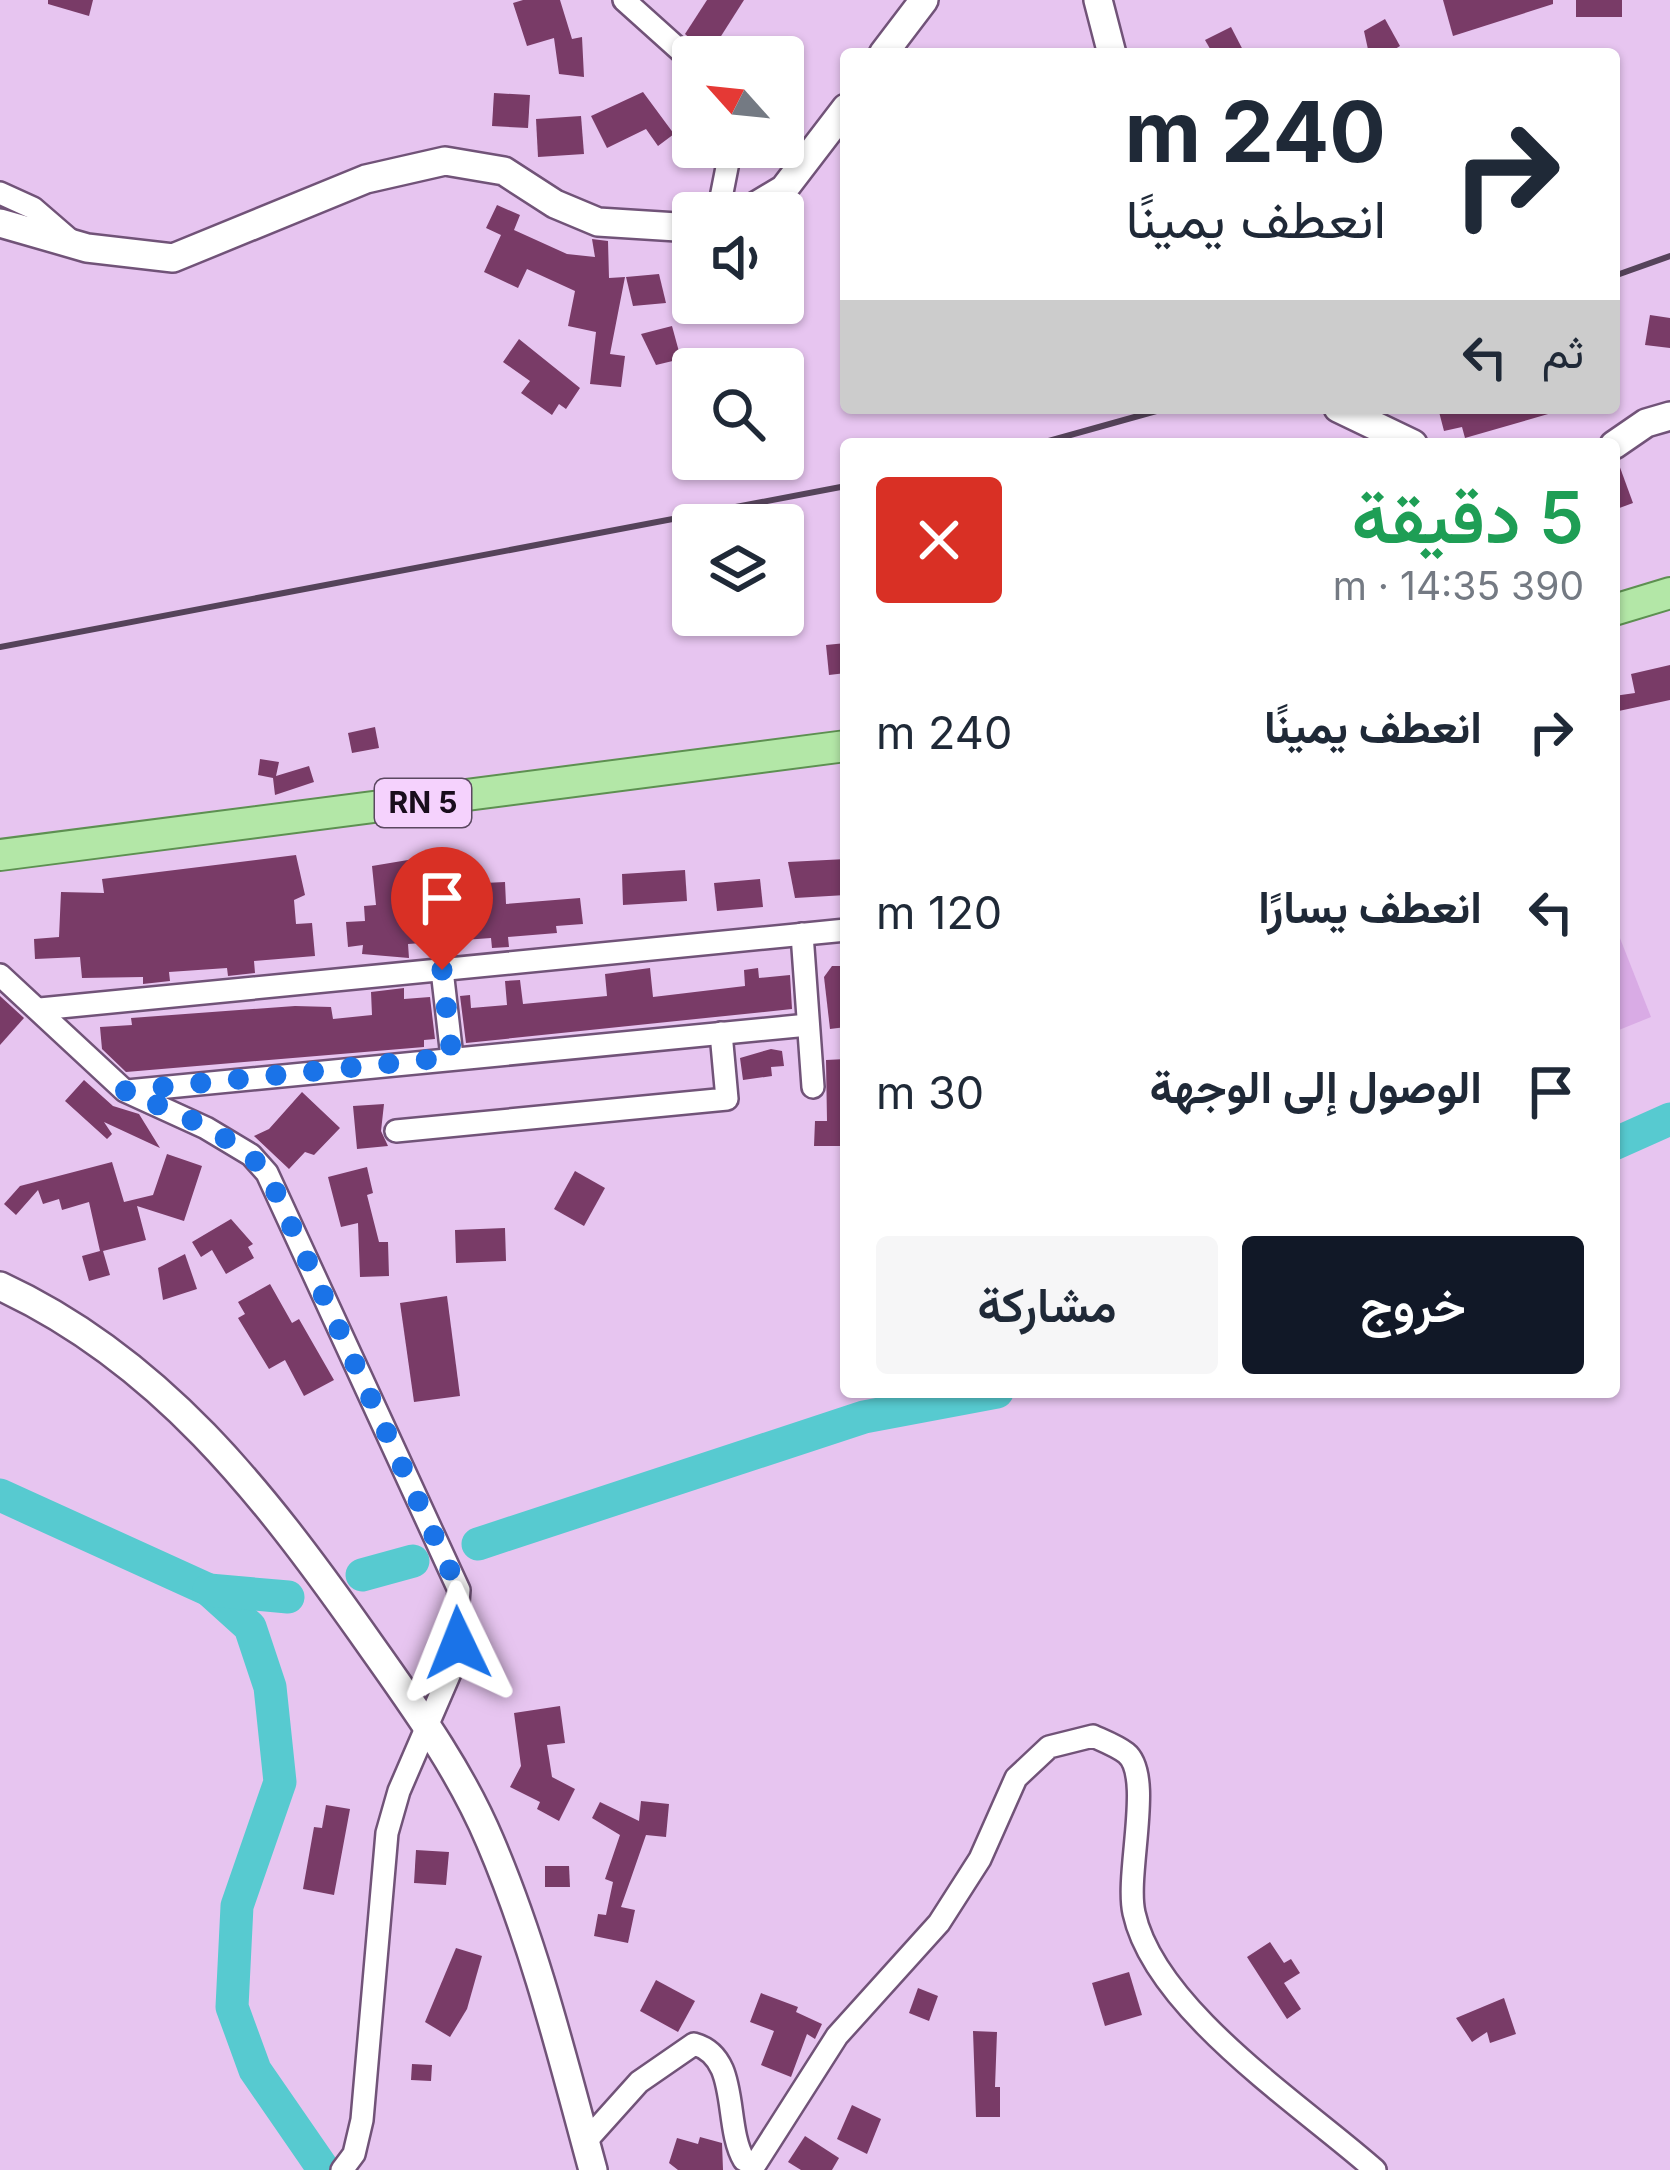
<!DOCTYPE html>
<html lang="ar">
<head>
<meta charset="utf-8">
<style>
	body { margin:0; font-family:Inter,Vazirmatn,sans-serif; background:#f6f6f7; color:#1f2937; direction:rtl; height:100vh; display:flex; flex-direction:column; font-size:45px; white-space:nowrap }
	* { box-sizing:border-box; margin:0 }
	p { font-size:39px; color:#747a83 }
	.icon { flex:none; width:66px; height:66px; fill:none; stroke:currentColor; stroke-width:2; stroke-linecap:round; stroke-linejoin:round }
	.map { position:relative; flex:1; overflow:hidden; direction:ltr }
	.drawer { position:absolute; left:840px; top:438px; width:780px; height:960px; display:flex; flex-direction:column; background:#fff; border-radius:12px; box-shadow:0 3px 9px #0004; direction:rtl }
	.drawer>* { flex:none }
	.hud { position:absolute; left:840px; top:48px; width:780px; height:366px; border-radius:12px; box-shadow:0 3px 9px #0004; direction:rtl; background:#fff; color:#1f2937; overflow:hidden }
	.needle { width:78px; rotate:297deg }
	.buttons { position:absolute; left:672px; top:36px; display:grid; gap:24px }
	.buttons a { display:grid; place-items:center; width:132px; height:132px; border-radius:12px; background:#fff; box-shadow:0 3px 9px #0004; font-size:60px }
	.pin { position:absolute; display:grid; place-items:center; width:102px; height:102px; color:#fff; margin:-123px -51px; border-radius:50% 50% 50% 0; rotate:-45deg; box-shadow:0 0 12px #0007 }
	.pin .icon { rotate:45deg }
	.me { position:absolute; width:132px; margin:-66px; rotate:358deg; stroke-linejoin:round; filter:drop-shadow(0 0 9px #0008) }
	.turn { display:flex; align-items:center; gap:42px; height:252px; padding:0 36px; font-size:54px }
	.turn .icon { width:156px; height:156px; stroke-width:2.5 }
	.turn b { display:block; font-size:84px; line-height:102px }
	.then { display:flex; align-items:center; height:114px; padding:0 36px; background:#0003; gap:24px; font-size:45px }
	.round { display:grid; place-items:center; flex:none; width:126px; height:126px; border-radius:12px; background:#f6f6f7 }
	.head { display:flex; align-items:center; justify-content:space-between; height:204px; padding:0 36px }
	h1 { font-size:72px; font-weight:600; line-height:90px; color:#1e9e55 }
	.primary-button { display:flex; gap:24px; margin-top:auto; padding:24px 36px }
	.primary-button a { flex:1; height:138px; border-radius:12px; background:#111827; color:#fff; font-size:48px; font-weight:600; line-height:138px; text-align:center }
	.primary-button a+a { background:#f6f6f7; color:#1f2937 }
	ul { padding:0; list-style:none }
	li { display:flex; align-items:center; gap:36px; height:180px; padding:0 36px }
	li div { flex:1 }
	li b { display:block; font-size:45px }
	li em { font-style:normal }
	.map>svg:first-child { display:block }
	.green { fill:#d9abe5 }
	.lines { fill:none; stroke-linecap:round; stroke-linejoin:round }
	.river { stroke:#57cad0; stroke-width:33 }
	.building { fill:#793b67 }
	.minor-casing { stroke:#715378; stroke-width:26 }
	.secondary-casing { stroke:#715378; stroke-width:32 }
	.primary-casing { stroke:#5d9051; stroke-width:34 }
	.minor { stroke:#fff; stroke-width:21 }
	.secondary { stroke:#fff; stroke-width:27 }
	.primary { stroke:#b3e7a7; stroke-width:30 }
	.rail { stroke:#55435a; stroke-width:6 }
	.route { stroke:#1a73e8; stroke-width:21; stroke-dasharray:0 37.8 }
	.labels { text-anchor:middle; stroke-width:12; stroke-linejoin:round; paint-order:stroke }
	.shield { fill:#f5d2fd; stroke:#5b4860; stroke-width:3 }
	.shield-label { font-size:30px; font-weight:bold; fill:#190d1c }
</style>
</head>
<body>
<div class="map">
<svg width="1670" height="2170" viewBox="0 0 1670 2170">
	<rect width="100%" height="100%" fill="#e7c5f0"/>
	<polygon class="green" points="1614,923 1651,1017 1614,1032"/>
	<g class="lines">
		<g class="river">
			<polyline points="1614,1144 1670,1119"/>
			<polyline points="0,1495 209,1590 250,1627 270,1687 280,1782 237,1906 232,2007 255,2070 324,2170"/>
			<polyline points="478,1544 864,1417 997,1392"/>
			<polyline points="362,1575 413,1561"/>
			<polyline points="209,1590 288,1597"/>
		</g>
	</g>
	<g class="building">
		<polygon points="48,0 93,0 89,16 48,4"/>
		<polygon points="523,0 560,0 572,39 582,37 584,77 559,74 554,38 527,46 513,3"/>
		<polygon points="707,0 744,0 709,55 685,34"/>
		<polygon points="1443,0 1553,0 1553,4 1453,36"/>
		<rect x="1576" y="0" width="46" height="17"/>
		<polygon points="1385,19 1400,46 1387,54 1369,54 1364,31"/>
		<polygon points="1231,27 1245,54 1213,54 1205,40"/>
		<polygon points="643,92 674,134 658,146 646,129 607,148 591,116"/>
		<polygon points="494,93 530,95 528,128 492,126"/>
		<polygon points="581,116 584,154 538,157 536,119"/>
		<polygon points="497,205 520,215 514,230 567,254 595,257 592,239 608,241 609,278 625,277 610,354 625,356 621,387 590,384 596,332 568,326 575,291 527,269 518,288 484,272 501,235 486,228"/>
		<polygon points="659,274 666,303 633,306 626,277"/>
		<polygon points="1650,315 1670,318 1670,348 1645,345"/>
		<polygon points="672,326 681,359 656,365 641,334"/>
		<polygon points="519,339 580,388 566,409 559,404 552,415 521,393 530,381 503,362"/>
		<polygon points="1438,408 1554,408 1555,412 1465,438 1462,427 1444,431"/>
		<polygon points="1618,462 1633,503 1614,510 1614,463"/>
		<polygon points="846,643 846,673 829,675 826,645"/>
		<polygon points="1670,665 1670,700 1614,712 1614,696 1635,693 1631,674"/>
		<polygon points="375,727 379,748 352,753 348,733"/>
		<polygon points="260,759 279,762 276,776 309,766 314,782 275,795 273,778 258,775"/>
		<polygon points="296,855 305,895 294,900 296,924 312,923 315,956 254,961 255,973 228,976 227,968 169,972 170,981 143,984 143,977 82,978 80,957 35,959 34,939 59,937 61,892 104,893 102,879"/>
		<polygon points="432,856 435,875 401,880 404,913 486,908 484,883 505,882 506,904 580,898 583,924 556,926 557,933 508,937 509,947 492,948 491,938 408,944 409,958 362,954 363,945 348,947 346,922 365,921 364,906 376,905 372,866"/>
		<polygon points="846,859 846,895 795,898 788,862"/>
		<polygon points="685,870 687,901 623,905 622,874"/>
		<polygon points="760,879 763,907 717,911 714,883"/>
		<polygon points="832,966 846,966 846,1027 830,1029 824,977"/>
		<polygon points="650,968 653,997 745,986 744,970 758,968 759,978 790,975 792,1009 466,1043 460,996 470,995 471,1008 507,1005 505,981 520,980 523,1004 607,996 605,974"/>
		<polygon points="404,988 404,999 430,997 435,1039 424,1040 424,1047 126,1072 102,1049 100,1027 132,1025 131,1018 295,1006 331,1007 333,1019 372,1015 371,992"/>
		<polygon points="0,996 24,1018 0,1045"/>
		<polygon points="771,1049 782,1051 784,1066 771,1067 772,1076 743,1080 740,1058"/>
		<polygon points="846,1059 846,1146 814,1146 815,1121 827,1121 826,1060"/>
		<polygon points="84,1080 113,1106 139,1114 160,1148 104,1122 112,1134 107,1139 65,1101"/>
		<polygon points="302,1092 340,1128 314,1155 305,1152 289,1169 254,1136 269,1129"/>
		<polygon points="384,1104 381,1131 388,1146 357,1149 353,1106"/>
		<polygon points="167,1154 202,1166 184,1221 137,1206 146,1240 103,1251 110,1275 89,1281 82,1256 100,1251 89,1202 62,1210 59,1199 43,1204 38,1190 16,1215 4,1204 20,1186 112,1162 124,1202 153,1195"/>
		<polygon points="367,1167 373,1193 367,1195 379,1242 388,1242 389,1276 360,1277 358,1223 341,1227 328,1177"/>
		<polygon points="575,1171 605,1188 584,1226 554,1209"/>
		<polygon points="231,1219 253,1244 248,1247 254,1258 226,1274 212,1250 201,1257 192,1242"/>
		<polygon points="505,1228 506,1261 456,1263 455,1230"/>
		<polygon points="185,1254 197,1289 163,1300 158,1268"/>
		<polygon points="270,1284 292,1323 299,1319 334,1380 304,1396 285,1360 269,1369 238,1318 245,1314 238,1302"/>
		<polygon points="447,1296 460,1396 414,1402 400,1303"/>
		<polygon points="560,1706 565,1743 547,1745 552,1777 575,1789 559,1821 537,1809 540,1802 510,1787 521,1766 514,1713"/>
		<polygon points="641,1801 669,1804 666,1837 646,1835 621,1907 635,1910 628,1943 594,1936 598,1914 606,1915 613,1882 605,1879 620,1835 592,1818 600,1802 639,1821"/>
		<polygon points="326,1805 350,1809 334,1895 303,1889 314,1827 322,1828"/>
		<polygon points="416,1850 449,1852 446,1885 414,1883"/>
		<polygon points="545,1866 569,1866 570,1887 545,1887"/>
		<polygon points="1270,1942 1284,1963 1291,1959 1300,1973 1284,1983 1301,2009 1287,2019 1247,1957"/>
		<polygon points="456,1948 482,1956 467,2009 450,2037 425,2022"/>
		<polygon points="1129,1972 1142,2015 1105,2026 1092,1983"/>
		<polygon points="656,1980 695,2001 678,2032 640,2011"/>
		<polygon points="918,1988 938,1996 929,2021 909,2013"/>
		<polygon points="761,1993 798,2007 796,2012 822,2024 815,2039 807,2034 791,2077 761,2065 774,2031 750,2022"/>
		<polygon points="1504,1998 1516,2034 1490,2043 1487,2032 1472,2042 1456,2018"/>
		<polygon points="973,2031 997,2032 995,2087 1000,2087 1000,2117 976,2117"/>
		<polygon points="412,2064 432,2065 431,2081 411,2080"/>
		<polygon points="852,2105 881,2119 867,2154 837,2139"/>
		<polygon points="805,2136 839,2158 832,2170 801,2170 788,2162"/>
		<polygon points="700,2137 722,2143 723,2170 678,2170 669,2163 677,2138 698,2144"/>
	</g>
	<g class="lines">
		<g class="minor-casing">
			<g id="minor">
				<polyline points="624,0 693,62"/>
				<polyline points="0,193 33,208 70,240"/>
				<polyline points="718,213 731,147"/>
				<polyline points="802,934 813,1087"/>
				<polyline points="442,970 452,1057"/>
				<polyline points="0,975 125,1091 206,1128 251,1155 267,1173 459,1590 453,1666 399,1791 387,1833 362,2120 354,2154 342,2170"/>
				<polyline points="40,1009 846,930"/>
				<polyline points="127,1091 808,1025"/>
				<polyline points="396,1131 727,1099 721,1033"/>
				<path d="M586,2141l53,-59 55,-38c47,13 29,80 50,116l12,3 81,-127 102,-113 41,-64 36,-81 33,-31 44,-11c11,5 24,10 33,17 28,22 -1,120 8,160 21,97 169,193 241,257"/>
			</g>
		</g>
		<g class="secondary-casing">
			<g id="secondary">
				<polyline points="1098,0 1112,54"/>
				<polyline points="883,54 924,0"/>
				<polyline points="744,213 784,189 846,108"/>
				<polyline points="0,223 87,248 173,258 366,179 445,161 504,171 555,204 598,222 693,228"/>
				<polyline points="1338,408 1413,444"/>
				<polyline points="1614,445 1646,423 1670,416"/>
				<path d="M0,1286c160,74 263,207 362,347 47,67 96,132 128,208 45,105 73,219 103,329"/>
			</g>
		</g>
		<g class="primary-casing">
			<g id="primary">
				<polyline points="1614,610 1670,593"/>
				<polyline points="0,855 846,746"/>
			</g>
		</g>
		<use href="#minor" class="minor"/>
		<use href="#secondary" class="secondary"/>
		<use href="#primary" class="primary"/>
		<g class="rail">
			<polyline points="1614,276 1670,256"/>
			<polyline points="1038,444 1167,408"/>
			<polyline points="0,647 846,486"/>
		</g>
	</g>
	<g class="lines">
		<path class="route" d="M442,970l10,87 -328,34c51,21 106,41 143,82l192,417 -1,53"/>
	</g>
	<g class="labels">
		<rect class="shield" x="375" y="779" width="96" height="48" rx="9"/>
		<g class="shield-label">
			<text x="423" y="813">RN 5</text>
		</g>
	</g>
</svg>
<div class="buttons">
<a><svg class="needle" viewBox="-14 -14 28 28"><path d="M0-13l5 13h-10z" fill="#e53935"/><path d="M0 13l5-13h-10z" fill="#747a83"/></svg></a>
<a><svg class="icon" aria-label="sound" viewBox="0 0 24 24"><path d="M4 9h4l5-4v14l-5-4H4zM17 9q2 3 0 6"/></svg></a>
<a><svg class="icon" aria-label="search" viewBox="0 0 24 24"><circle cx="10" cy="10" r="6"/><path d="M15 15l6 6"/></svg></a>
<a><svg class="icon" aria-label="layers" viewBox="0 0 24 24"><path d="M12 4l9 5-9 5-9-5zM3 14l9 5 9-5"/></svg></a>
</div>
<div class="pin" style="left:442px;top:970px;background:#d93025"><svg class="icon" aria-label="arrive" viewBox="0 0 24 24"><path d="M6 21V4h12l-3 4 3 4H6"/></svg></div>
<svg class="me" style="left:458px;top:1643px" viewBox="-20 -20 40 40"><path d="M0-17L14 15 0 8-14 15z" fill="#1a73e8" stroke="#fff" stroke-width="4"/></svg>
<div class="hud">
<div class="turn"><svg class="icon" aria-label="right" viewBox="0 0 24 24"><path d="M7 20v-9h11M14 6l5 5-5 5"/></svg><div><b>240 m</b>انعطف يمينًا</div></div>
<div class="then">ثم<svg class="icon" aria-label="left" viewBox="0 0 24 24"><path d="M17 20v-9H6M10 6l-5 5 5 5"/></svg></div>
</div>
<section class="drawer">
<div class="head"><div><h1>5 دقيقة</h1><p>390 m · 14:35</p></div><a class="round" style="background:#d93025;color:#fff"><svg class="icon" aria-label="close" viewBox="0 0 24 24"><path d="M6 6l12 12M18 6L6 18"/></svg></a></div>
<ul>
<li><svg class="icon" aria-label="right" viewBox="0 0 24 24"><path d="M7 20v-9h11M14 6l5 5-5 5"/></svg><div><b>انعطف يمينًا</b></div><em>240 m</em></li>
<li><svg class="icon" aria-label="left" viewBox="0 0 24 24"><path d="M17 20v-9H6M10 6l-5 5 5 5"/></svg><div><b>انعطف يسارًا</b></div><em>120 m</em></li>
<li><svg class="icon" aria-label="arrive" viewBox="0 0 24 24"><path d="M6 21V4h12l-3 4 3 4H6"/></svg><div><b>الوصول إلى الوجهة</b></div><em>30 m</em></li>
</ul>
<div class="primary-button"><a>خروج</a><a>مشاركة</a></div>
</section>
</div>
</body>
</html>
